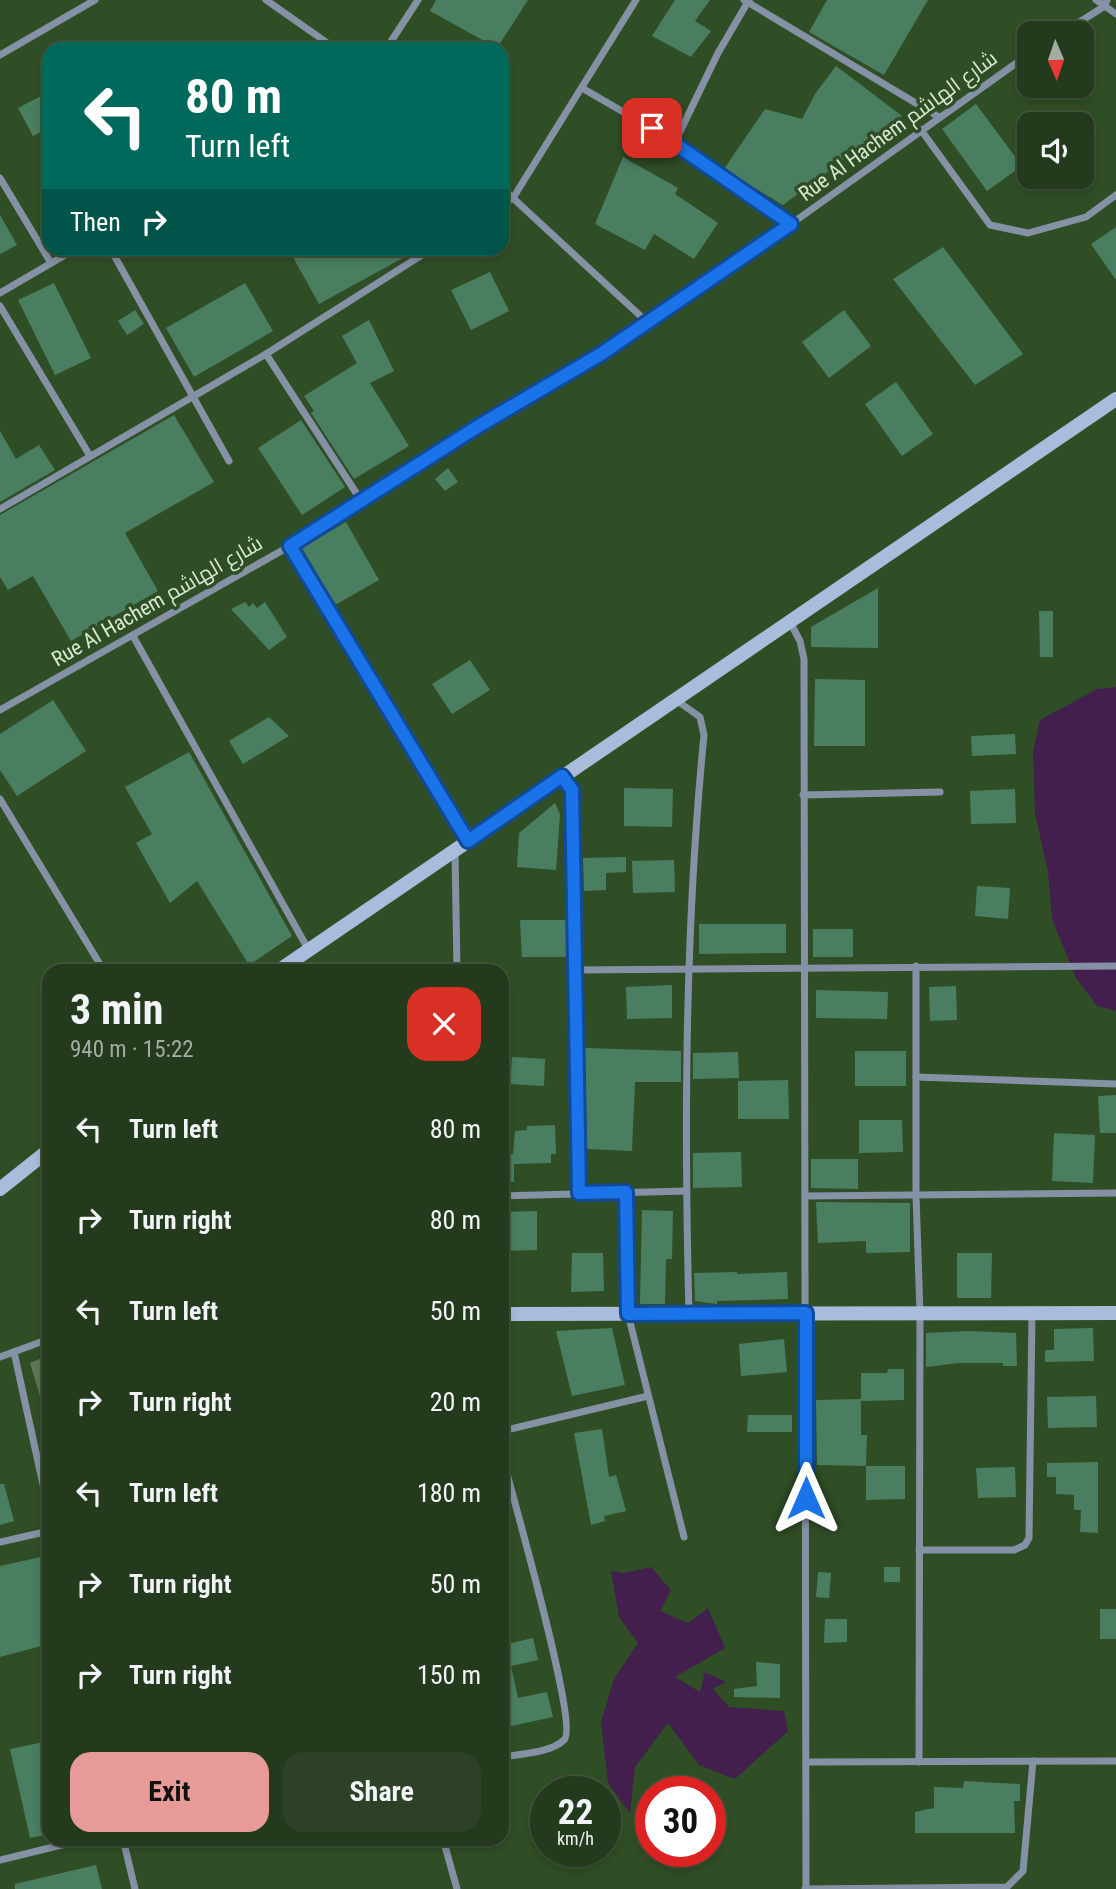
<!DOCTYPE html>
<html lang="en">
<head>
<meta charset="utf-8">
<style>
	body { margin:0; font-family:"Roboto Condensed",Cairo,sans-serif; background:#2c4125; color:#f1f3f6; height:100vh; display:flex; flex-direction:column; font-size:26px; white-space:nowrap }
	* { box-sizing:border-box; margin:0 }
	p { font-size:23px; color:#a3ada3 }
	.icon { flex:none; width:38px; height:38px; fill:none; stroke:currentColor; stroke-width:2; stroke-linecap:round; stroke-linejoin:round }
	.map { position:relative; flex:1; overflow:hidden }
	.side { position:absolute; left:42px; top:964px; width:467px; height:882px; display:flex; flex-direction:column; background:#243a1c; border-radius:21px; box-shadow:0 4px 10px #0003,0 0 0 2px #41543b }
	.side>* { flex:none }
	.top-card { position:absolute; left:42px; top:42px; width:467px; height:214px; border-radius:21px; box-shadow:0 4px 10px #0003,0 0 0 2px #41543b; background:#00695c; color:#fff; overflow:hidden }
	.needle { width:46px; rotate:178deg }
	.fabs { position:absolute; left:1017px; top:21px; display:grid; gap:14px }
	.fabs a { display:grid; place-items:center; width:77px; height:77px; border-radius:14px; background:#243a1c; box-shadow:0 4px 10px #0003,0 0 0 2px #41543b; font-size:35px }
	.speed { position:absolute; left:530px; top:1776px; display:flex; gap:14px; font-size:35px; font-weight:700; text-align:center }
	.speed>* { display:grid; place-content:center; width:91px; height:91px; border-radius:50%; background:#243a1c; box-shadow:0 4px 10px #0003,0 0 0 2px #41543b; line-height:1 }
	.speed small { font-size:18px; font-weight:400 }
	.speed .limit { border:10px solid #d22; background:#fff; color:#111 }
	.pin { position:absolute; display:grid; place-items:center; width:60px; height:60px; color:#fff; margin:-30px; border-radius:14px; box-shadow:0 4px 10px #0006 }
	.me { position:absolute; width:77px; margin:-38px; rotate:0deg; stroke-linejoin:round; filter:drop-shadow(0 0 5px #0008) }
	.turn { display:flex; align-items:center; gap:24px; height:147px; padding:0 28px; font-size:32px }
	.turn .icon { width:91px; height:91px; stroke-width:2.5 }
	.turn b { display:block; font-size:49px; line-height:60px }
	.then { display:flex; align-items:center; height:66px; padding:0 28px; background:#0003; gap:14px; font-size:26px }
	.round { display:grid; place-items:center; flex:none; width:74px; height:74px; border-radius:21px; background:#2c4125 }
	.headline { display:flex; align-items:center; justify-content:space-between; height:119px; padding:0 28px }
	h1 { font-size:42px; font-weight:700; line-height:52px }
	.cta { display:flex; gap:14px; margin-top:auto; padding:14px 28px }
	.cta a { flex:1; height:80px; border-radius:21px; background:#e69b98; color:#111; font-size:28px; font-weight:700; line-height:80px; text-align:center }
	.cta a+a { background:#2c4125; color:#f1f3f6 }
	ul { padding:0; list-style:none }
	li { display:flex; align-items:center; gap:21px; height:91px; padding:0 28px }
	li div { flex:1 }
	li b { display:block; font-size:26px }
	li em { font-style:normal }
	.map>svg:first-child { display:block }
	.green { fill:#5e7755 }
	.water { fill:#431f4d }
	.building { fill:#4a7e61 }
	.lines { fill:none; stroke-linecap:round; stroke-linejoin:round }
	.street { stroke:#8592a5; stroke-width:7 }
	.secondary { stroke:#a8bddb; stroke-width:14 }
	.route-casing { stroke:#114b97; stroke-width:18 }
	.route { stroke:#1a73e8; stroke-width:12 }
	.labels { text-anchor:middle; stroke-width:7; stroke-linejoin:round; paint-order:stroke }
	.street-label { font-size:21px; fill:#d8ead2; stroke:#304e26 }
</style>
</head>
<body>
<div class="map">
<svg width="1116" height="1889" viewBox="0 0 1116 1889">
	<rect width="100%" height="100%" fill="#304e26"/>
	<polygon class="green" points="49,1355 49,1426 30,1363"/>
	<g class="water">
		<polygon points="1116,687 1116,1011 1097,1006 1076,978 1052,919 1048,872 1035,813 1033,751 1040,720 1097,689"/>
		<polygon points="651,1567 671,1590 660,1611 688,1623 708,1608 725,1648 675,1677 700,1692 705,1672 726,1682 713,1689 729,1707 784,1711 788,1731 735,1779 699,1765 668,1723 635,1767 630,1813 608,1783 601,1722 614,1679 638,1643 619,1617 611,1571 624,1573"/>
	</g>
	<g class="building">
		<polygon points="436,0 528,0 497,48 430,11"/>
		<polygon points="675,0 710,0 695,21 711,31 691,57 652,36"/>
		<polygon points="827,0 928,0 884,75 809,32"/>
		<polygon points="836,66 902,116 783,205 724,169 765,109 802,119 815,94"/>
		<polygon points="49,92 49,128 33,136 18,108"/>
		<polygon points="976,104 1022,166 987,191 942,129"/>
		<polygon points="623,157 678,188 675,194 718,223 694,259 654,234 645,250 595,224"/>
		<polygon points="0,215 17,245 0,254"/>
		<polygon points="1116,227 1116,280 1091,244"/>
		<polygon points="943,247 1023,354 975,385 893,279"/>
		<polygon points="288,248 421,248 319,304"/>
		<polygon points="490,272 509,311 471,330 451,290"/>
		<polygon points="54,283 91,358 55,375 18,300"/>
		<polygon points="245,283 273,331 194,377 166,328"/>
		<polygon points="135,310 144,324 127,335 118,321"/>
		<polygon points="844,310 871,346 829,378 802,342"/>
		<polygon points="369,320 394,371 370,383 409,446 354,479 311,413 314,411 304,396 357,363 342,336"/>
		<polygon points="896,382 933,434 902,456 865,404"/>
		<polygon points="174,415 214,482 125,533 158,591 71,641 33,576 8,590 0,577 0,515"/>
		<polygon points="301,420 345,487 302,515 258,448"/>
		<polygon points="0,431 16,459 39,445 55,470 0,502"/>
		<polygon points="448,468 458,482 445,491 435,479"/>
		<polygon points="346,522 379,580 335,605 302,548"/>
		<polygon points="878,588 878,648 811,647 811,627"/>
		<polygon points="245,602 249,607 253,603 257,608 265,602 287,637 269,650 231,609"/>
		<polygon points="1039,611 1053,611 1053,657 1040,657"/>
		<polygon points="470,660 490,690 452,714 432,684"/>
		<polygon points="815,679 865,680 865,746 814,746"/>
		<polygon points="53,700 86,751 17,796 0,770 0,734"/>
		<polygon points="269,717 289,736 243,764 229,741"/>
		<polygon points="1015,734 1016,754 972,756 971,736"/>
		<polygon points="189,752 292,936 249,965 197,881 170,903 136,843 152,834 125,787"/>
		<polygon points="624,788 673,789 672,827 624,826"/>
		<polygon points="1015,789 1016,823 971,824 970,791"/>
		<polygon points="555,803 560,814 556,870 517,867 519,833"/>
		<polygon points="626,857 626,872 606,873 606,890 584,891 583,858"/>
		<polygon points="674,860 675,892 633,893 632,861"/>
		<polygon points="977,886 1010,888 1008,919 975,916"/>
		<polygon points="520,920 567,920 566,957 522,957"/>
		<polygon points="699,924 786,924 786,953 699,954"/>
		<rect x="813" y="929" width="40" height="28"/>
		<polygon points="672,985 672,1018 627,1019 626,987"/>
		<polygon points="956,986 957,1020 930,1021 929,987"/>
		<polygon points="816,990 888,992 887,1019 816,1018"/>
		<polygon points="585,1048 681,1051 681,1082 635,1082 632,1151 587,1149"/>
		<rect x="855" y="1051" width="51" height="35"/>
		<polygon points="738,1052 739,1078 693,1079 693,1053"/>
		<polygon points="512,1057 545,1059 544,1086 510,1084"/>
		<polygon points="788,1080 789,1119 738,1119 738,1081"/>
		<polygon points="1116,1095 1116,1133 1100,1133 1098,1096"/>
		<polygon points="859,1120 902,1120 903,1152 859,1153"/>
		<polygon points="555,1125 556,1154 551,1154 551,1163 514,1164 514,1182 502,1182 502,1154 513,1154 515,1131 527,1130 527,1126"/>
		<polygon points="1054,1133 1095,1135 1093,1183 1052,1181"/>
		<polygon points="741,1152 742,1187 693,1188 693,1153"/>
		<polygon points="811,1159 858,1159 858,1189 811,1188"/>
		<polygon points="816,1202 910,1203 910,1252 866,1253 866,1241 818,1243"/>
		<polygon points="642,1210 673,1211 672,1259 666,1259 665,1304 640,1304"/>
		<polygon points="537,1211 537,1250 503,1251 503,1212"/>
		<polygon points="572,1253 603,1253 604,1291 571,1292"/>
		<polygon points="957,1253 992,1253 991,1298 957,1298"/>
		<polygon points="737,1272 737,1274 787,1272 788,1299 717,1301 717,1304 695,1301 694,1273"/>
		<polygon points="612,1328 625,1385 572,1396 556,1331"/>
		<polygon points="1093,1328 1094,1361 1045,1362 1045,1350 1054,1350 1054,1329"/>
		<polygon points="969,1331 1016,1333 1017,1366 1003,1366 1003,1363 958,1363 926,1367 926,1333"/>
		<polygon points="784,1339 787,1372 741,1376 739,1344"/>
		<polygon points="888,1369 904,1369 904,1400 861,1401 861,1373 887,1373"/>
		<polygon points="1096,1396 1097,1427 1048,1428 1047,1397"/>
		<polygon points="861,1399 861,1435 867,1435 866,1466 817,1465 816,1400"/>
		<polygon points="748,1415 792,1415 792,1432 747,1432"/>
		<polygon points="602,1429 609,1477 616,1475 626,1511 604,1516 605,1521 591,1525 574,1433"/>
		<polygon points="1098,1462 1098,1533 1080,1532 1081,1510 1074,1510 1074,1495 1056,1494 1056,1477 1047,1477 1047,1463"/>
		<polygon points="866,1466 905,1466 905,1499 866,1500"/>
		<polygon points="1015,1467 1016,1497 978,1498 976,1468"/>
		<polygon points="0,1484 4,1484 14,1521 0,1525"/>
		<polygon points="41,1557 49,1591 49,1644 0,1657 0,1566"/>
		<rect x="884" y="1567" width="16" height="15"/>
		<polygon points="818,1572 831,1573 829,1598 816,1597"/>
		<rect x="1100" y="1609" width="16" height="30"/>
		<polygon points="825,1619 847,1619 847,1642 824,1643"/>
		<polygon points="533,1638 538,1660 511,1666 518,1698 547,1692 553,1717 502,1728 502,1645"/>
		<polygon points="756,1662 780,1664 780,1698 734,1697 734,1689 757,1686"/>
		<polygon points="49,1741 49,1834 30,1838 10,1749"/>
		<polygon points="964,1781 1020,1784 1020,1801 1014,1801 1015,1833 915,1833 915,1812 934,1808 934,1787 963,1788"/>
		<polygon points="96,1865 102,1889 15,1889 15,1884"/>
	</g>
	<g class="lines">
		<g class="street">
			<polyline points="266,0 336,49"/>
			<polyline points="744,0 939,117"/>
			<polyline points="749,0 718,53 675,142 791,224"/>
			<polyline points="1096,0 1116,14"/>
			<polyline points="1062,33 1105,6 1107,0"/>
			<polyline points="386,49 418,0"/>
			<polyline points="0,55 95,0"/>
			<polyline points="582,88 675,142"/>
			<polyline points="921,130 990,225 1028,233 1086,217 1116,195"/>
			<polyline points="0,178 51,263"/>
			<polyline points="502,188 647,322"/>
			<polyline points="502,205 513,198 636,0"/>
			<polyline points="110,248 229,461"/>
			<polyline points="0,293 77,248"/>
			<polyline points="0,306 90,456"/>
			<polyline points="266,354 362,502"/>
			<polyline points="0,509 266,354 433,248"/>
			<polyline points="290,546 468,841"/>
			<polyline points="790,622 800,641 804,659 806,1888"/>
			<polyline points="133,636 308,949"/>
			<path d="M676,700l24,17 4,18c-19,192 -20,386 -15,579"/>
			<polyline points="0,710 290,546 476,427 601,353 791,224 1029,54"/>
			<polyline points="563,777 572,790 573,802 579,1193"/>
			<polyline points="803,795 940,792"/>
			<polyline points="0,799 104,971"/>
			<polyline points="455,851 457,971"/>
			<polyline points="916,966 916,1195 920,1313 919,1762"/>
			<polyline points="575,970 1116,966"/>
			<polyline points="916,1077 1116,1084"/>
			<polyline points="626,1192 628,1314 684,1537"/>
			<polyline points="502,1196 686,1191"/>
			<polyline points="806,1196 1116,1193"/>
			<polyline points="14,1352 49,1512"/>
			<polyline points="0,1357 49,1339"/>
			<polyline points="502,1431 648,1396"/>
			<path d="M502,1454c8,35 78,272 62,286 -13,13 -45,14 -62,17"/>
			<polyline points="0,1542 49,1531"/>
			<polyline points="919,1550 1014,1550 1025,1545 1029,1538 1032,1314"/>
			<polyline points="806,1762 1116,1761"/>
			<polyline points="123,1839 135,1889"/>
			<polyline points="443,1839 457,1889"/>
			<polyline points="0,1860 86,1839"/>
			<polyline points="805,1889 1007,1887 1023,1871 1033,1761"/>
		</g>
		<g class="secondary">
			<polyline points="278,971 1116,399"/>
			<polyline points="0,1189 49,1150"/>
			<polyline points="502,1314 1116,1313"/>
		</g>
	</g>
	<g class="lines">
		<g class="route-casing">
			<polyline id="route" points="652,128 791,224 601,354 477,427 290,546 468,841 562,776 572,790 579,1193 626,1192 628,1314 806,1313 806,1498"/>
		</g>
		<use href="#route" class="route"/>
	</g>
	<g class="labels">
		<g class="street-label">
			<text transform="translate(898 126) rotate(-36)" y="7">Rue Al Hachem شارع الهاشم</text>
			<text transform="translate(157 601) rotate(-30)" y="7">Rue Al Hachem شارع الهاشم</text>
		</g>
	</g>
</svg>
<div class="fabs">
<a><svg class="needle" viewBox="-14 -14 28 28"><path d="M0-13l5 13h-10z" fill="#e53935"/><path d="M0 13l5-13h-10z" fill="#a3ada3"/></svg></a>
<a><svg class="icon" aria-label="sound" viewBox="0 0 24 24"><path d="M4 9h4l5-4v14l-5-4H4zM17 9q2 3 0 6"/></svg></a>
</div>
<div class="speed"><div>22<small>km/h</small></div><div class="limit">30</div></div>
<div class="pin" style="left:652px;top:128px;background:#d93025"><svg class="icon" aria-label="arrive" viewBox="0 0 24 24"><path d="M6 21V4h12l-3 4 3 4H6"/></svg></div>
<svg class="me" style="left:806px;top:1498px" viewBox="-20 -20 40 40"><path d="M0-17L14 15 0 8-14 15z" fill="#1a73e8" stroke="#fff" stroke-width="4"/></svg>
<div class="top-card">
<div class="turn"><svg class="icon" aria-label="left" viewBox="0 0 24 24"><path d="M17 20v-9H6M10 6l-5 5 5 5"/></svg><div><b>80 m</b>Turn left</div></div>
<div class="then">Then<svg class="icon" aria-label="right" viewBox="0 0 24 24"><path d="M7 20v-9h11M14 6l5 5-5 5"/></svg></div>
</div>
<section class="side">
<div class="headline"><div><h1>3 min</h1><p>940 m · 15:22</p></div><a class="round" style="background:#d93025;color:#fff"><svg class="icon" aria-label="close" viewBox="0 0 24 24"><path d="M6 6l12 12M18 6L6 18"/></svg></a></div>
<ul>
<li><svg class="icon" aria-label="left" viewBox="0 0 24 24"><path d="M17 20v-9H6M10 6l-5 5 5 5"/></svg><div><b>Turn left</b></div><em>80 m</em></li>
<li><svg class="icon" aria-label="right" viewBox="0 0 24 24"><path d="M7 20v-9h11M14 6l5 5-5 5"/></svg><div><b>Turn right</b></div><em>80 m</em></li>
<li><svg class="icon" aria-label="left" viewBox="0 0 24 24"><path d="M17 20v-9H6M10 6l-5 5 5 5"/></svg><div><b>Turn left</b></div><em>50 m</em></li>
<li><svg class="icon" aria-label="right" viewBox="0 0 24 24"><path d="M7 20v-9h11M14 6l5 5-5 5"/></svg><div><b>Turn right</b></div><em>20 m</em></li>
<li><svg class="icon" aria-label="left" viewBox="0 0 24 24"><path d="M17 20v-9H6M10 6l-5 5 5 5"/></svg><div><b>Turn left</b></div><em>180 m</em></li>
<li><svg class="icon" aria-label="right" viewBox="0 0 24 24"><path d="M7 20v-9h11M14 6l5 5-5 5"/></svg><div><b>Turn right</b></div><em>50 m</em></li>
<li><svg class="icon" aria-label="right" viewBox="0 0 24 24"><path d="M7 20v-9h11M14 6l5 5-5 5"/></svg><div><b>Turn right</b></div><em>150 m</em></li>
</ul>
<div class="cta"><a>Exit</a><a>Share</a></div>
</section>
</div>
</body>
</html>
